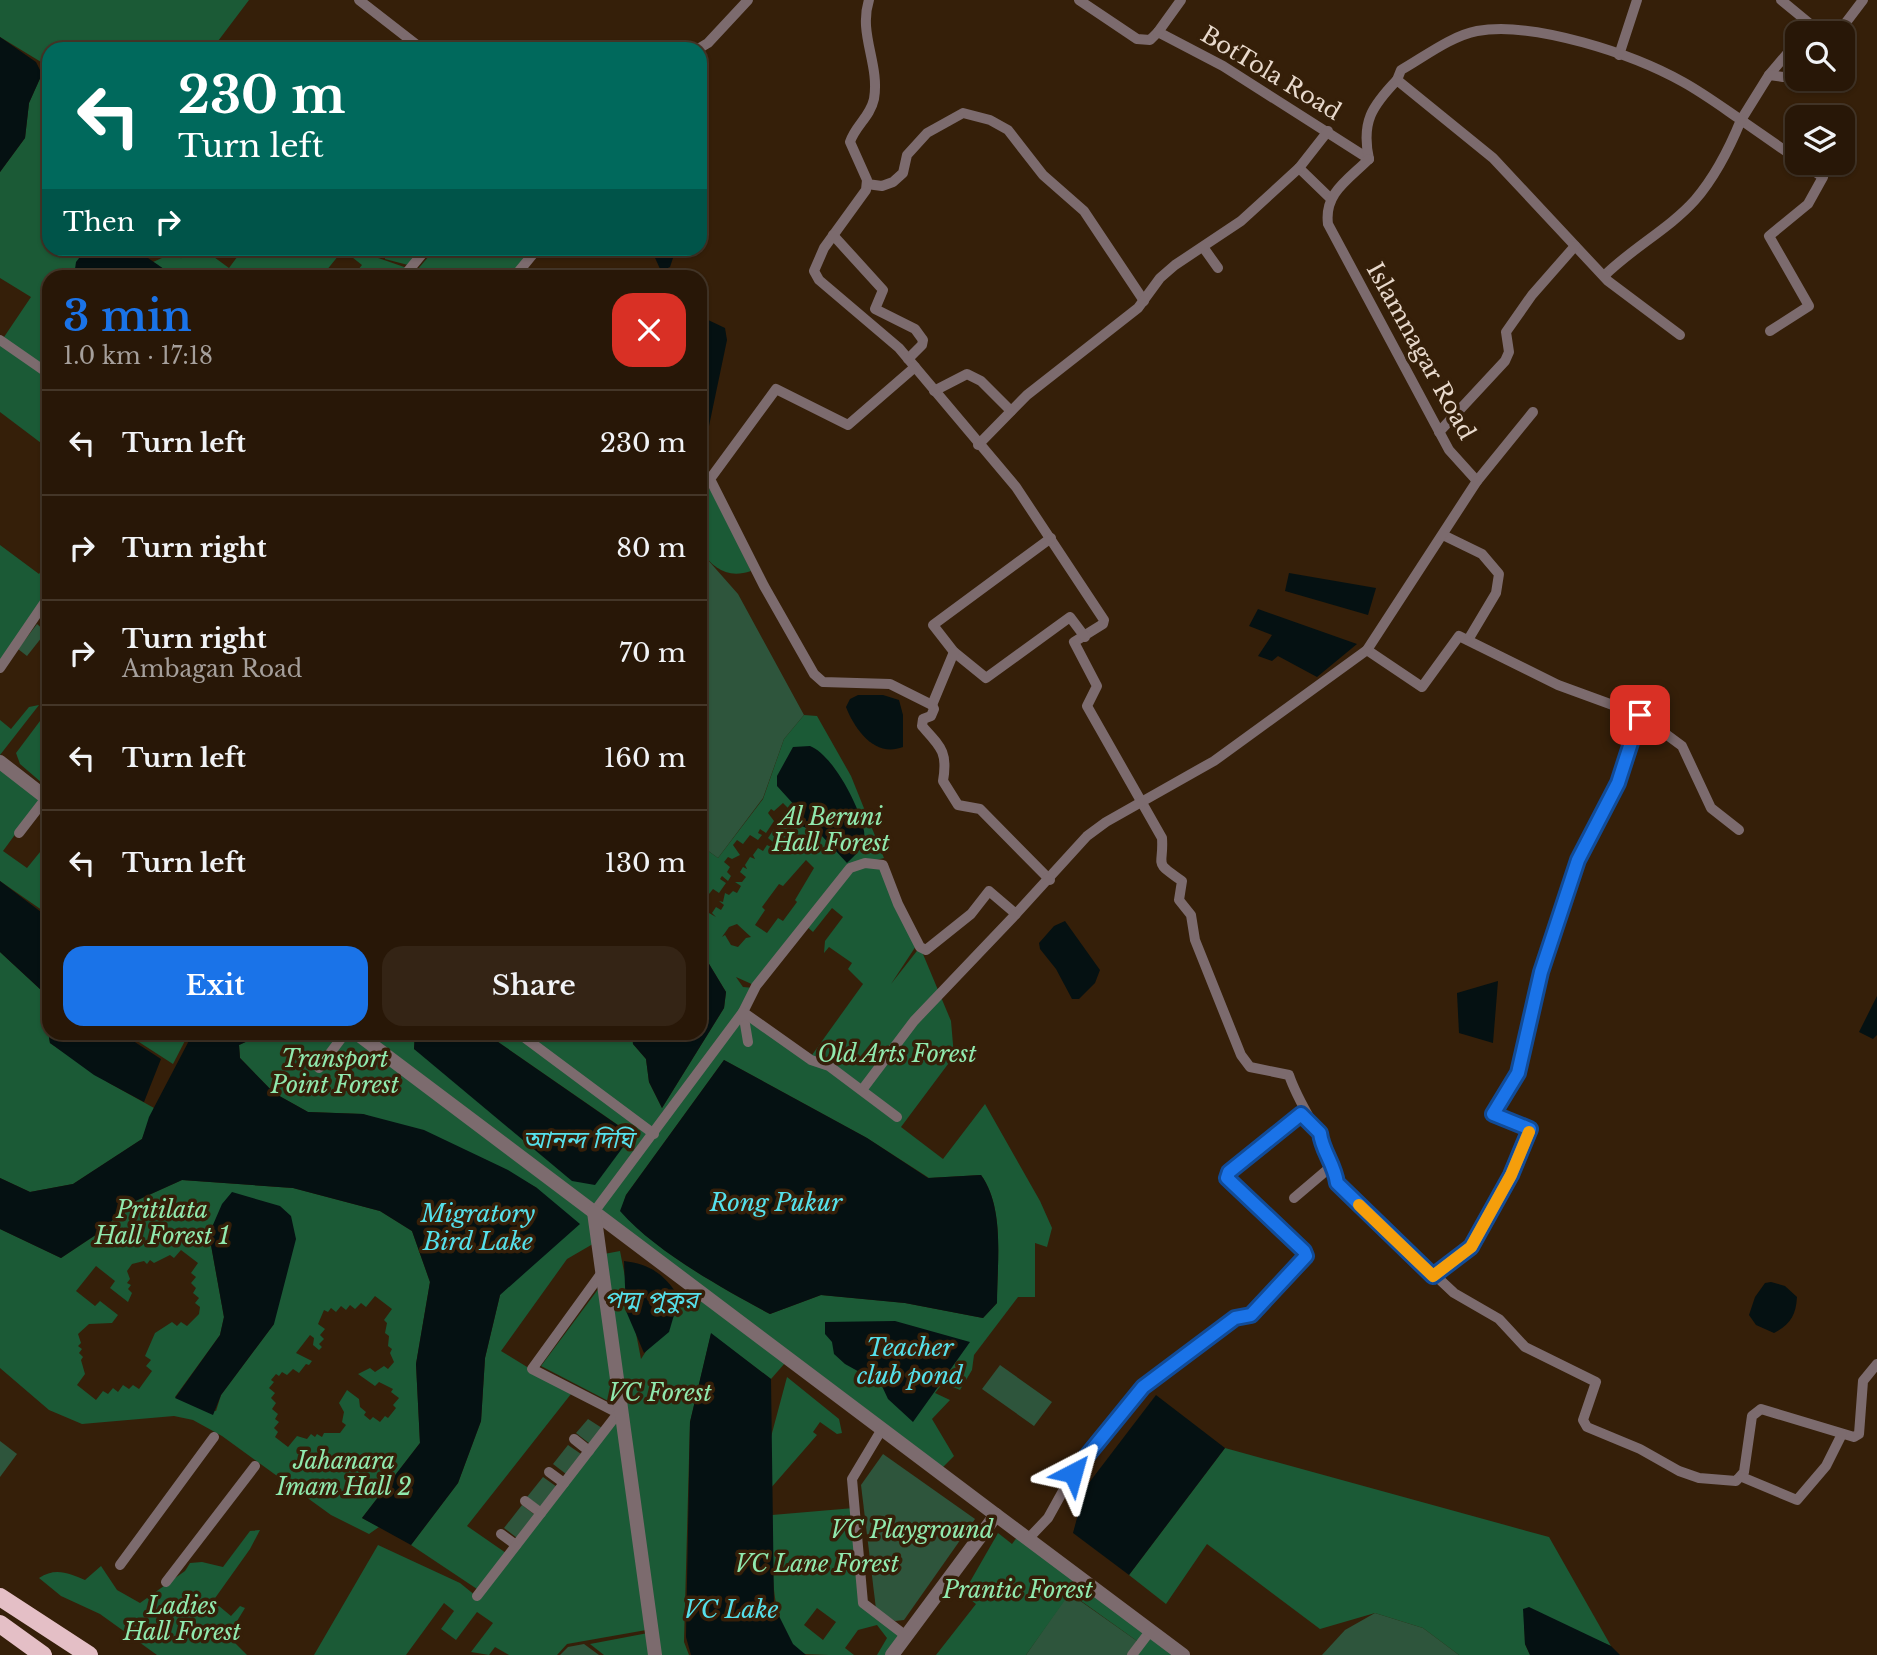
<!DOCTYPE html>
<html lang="en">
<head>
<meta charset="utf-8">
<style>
	body { margin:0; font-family:"Libre Baskerville","Noto Sans Bengali",serif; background:#342415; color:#f1f3f6; height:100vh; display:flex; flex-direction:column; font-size:26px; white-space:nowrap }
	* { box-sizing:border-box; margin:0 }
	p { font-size:23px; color:#a59f9b }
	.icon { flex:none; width:38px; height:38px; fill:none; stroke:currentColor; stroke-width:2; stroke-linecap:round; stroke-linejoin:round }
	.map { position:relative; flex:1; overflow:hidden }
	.side { position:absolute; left:42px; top:270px; width:665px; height:770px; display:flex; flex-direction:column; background:#281707; border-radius:21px; box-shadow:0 2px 5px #0004,0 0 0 2px #443628 }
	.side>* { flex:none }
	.guide { position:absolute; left:42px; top:42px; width:665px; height:214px; border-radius:21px; box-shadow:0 2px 5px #0004,0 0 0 2px #443628; background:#00695c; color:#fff; overflow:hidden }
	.buttons { position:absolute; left:1785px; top:21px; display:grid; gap:14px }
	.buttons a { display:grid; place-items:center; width:70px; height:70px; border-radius:14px; background:#281707; box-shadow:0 2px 5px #0004,0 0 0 2px #443628; font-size:35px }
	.pin { position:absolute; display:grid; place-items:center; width:60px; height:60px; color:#fff; margin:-30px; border-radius:14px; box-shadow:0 4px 10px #0006 }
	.me { position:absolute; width:77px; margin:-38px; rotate:39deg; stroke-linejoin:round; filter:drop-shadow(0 0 5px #0008) }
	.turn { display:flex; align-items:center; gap:24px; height:147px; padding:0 21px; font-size:32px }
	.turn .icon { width:91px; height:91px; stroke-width:2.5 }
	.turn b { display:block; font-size:49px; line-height:60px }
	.then { display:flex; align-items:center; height:66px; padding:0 21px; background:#0003; gap:14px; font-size:26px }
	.round { display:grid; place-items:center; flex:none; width:74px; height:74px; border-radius:21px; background:#342415 }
	.headline { display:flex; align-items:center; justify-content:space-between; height:119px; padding:0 21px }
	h1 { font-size:42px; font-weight:600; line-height:52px; color:#1a73e8 }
	.action { display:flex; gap:14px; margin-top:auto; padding:14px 21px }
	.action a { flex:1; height:80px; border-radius:21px; background:#1a73e8; color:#fff; font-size:28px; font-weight:600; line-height:80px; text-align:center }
	.action a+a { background:#342415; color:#f1f3f6 }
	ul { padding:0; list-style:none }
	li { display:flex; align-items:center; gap:21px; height:105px; padding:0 21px; border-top:2px solid #443628 }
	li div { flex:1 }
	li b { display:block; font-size:26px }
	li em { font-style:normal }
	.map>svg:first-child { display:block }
	.green { fill:#2e553c }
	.forest { fill:#1b5a36; fill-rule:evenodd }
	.water { fill:#051112 }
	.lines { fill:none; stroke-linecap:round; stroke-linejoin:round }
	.minor { stroke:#7c6b6e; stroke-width:10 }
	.tertiary { stroke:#7c6b6e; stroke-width:14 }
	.trunk { stroke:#e4bfc6; stroke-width:18 }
	.route-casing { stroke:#114b97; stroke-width:18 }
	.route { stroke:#1a73e8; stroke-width:12 }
	.slow { stroke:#f59e0b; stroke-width:12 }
	.labels { text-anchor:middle; stroke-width:7; stroke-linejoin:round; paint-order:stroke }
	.street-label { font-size:23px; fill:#e8d9cc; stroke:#351f09 }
	.park-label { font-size:23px; font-style:italic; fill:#90e9ae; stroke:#351f09 }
	.water-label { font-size:24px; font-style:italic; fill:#55e0eb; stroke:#351f09 }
</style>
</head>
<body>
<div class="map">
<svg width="1877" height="1655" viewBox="0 0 1877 1655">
	<rect width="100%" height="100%" fill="#351f09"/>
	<g class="green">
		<polygon points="700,551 738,594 804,715 784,739 763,798 718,858 700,845"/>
		<polygon points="37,624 46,632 27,656 18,649"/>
		<polygon points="1000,1365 1052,1402 1034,1426 982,1389"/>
		<polygon points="588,1419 602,1428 590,1444 576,1433"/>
		<polygon points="0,1441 17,1454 0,1477"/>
		<polygon points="568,1445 581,1454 566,1474 553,1464"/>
		<polygon points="883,1454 975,1519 904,1620 895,1621 876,1609 861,1485"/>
		<polygon points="543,1477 557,1487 541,1507 527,1497"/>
		<polygon points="522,1505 535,1515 517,1538 504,1528"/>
		<polygon points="1069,1593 1137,1641 1127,1655 1026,1655"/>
		<polygon points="1375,1613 1423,1628 1459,1655 1322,1655 1345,1630"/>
		<polygon points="584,1644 599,1655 560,1655 568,1647"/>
	</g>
	<g class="forest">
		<polygon points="0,0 249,0 212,49 49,49 49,248 66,249 59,259 67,249 89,249 70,276 49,276 49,372 2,340 31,297 0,278 0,172 25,138 29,103 46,65 0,37"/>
		<polygon points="362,248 364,253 407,268 393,276 353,276 362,265 343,250 322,276 174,276 153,262 173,253 182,259 169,249 203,249 229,268 243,249"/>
		<polygon points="389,249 421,249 408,265 385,259 385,251"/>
		<polygon points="435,249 533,249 515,276 412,276"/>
		<polygon points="0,340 49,374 49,449 0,412"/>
		<path d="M705,486l7,5 39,80c-23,8 -37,-2 -51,-21v-61z"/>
		<polygon points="0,545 39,574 49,559 49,596 0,666"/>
		<polygon points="39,705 0,755 0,720 11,729 29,707"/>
		<polygon points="49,709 49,789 20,764 16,753"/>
		<path d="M804,715l13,1 34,60 33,82 -16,4 15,3 33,81 -25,38 29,-37 31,74 3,35 -53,71 42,32 42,-55 55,97 12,27 -5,19 -12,-4v54h-17l-44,58 -2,15 -12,20 -17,-7 -8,10 15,7 -18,19 22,37 -13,13 -347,-257 4,29 -31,18 -66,92 70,43 -104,132 39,27 -29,36 -66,-44 47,-62 23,-62 4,-63 15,-63 37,-107 -51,-28 -123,-46 -55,-2 -34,-19 -34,-35 -1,-13 13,-6 2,-6h161l-1,16 206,100 11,-15 -146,-101h147l1,11 13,15 3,23 13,26 62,-100 2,-16 -26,-43v-26l9,-10 7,4 -4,-4 4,-6 5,3 3,-5 -5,-4 4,1 2,-9 4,2 4,-4 4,2 4,-7 -6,-4h7l4,-5 -6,-5 3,-5 4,2 -2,-4 5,-8 5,2 -2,-4 5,-7 5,3 4,-6 4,2 2,-5 -5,-4 6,-9 3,2 2,-3 -3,-2 2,-3 6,3 5,-7 2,2 1,-9 -9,-9 -9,8 -3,-2 -3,4 6,8 -8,12 -6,-4 -2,4 4,2 -4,5 -8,-5 -7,9 -6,-4 -4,5 7,10 -8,4 -4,-2 -4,5 6,5 -3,5 4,4 -3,5 -6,-5 -2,3 6,4 -7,10 -6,-4 -4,5 -4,-2 -5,7v-54l18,13 45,-59 21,-60zM806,860l8,8 -19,32 2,2 -14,19 -5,-3 -11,15 -12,-8 10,-15 -3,-3 17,-23 4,2zM832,908l11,9 -18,24 -1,12 5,-6 23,16 -4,6 15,15 -51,71 -69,-43 11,-24 -11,-1 -7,-10 20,9 48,-62 9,8zM737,924l14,13 -5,1 -8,9 -7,-2 -6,-10 -3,2 7,-10zM724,1060l143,78 62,40 52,-3c24,33 16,88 16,128l-14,15 -78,-15 -84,-8 -51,19c-48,-26 -114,-62 -149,-103l5,-16z"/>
		<polygon points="0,767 41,799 3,851 27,868 49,841 49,915 0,881"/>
		<polygon points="0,952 41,990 50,1043 109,1083 154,1108 142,1139 73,1184 30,1192 0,1178"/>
		<polygon points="125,1033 189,1033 173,1064"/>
		<path d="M182,1180l111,8 87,23 32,20 18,51 -14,82 4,79 -58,75 17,9 -10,7 -38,-19 -109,-79 -29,-16 -19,-4 -92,8 -33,-14 -49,-42v-139l61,29 39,-26 31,-29zM209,1234l65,90 -53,71 -5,16 -41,-14 45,-62 4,-18zM181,1250l17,13 -7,10 5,4 -5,6 5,5 -3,5 6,5 -4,5 5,4 -1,7 -12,12 -6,-4 -4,4 -5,-4 -17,11 -10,23 6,4 -5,6 6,5 -13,18 -6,-4 -4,4 -6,-4 -5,7 -5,-4 -5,6 -5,-3 -7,9 -19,-15 8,-11 -4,-14 2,-3 -4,-4 3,-4 -4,-3 3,-3 -3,-9 11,-10 23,-1 6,-8 -18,-14 -5,5 -19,-15 20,-25 19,15 -5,7 18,14 4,-9 -4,-4 3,-4 -4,-2 3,-4 -3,-8 5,-7 12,-3 3,3 3,-4 4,3 16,-8 4,3zM375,1296l17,13 -8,11 3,3 -2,10 4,3 -1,10 4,3 -2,4 4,9 -6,7 -4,-3 -9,6 -5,-4 -12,6 17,12 4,-4 14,7 -2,3 8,6 -6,7 3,3 -8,10 -3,-2 -5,6 -7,-5 -3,3 -6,-5 2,-3 -6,-5 -1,-8 -12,-9 -8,13 5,9 -2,10 4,3 -6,8h-16l-2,4 -5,-3 -2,3 -4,-3 -4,5 -10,-3 -9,11 -13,-10 3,-5 -4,-4 5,-6 -4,-3 3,-5 -6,-5 4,-6 -5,-5 4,-5 -6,-5 5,-6 -3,-2 5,-6 3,2 3,-4 5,3 6,-6 6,4 7,-9 3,1 3,-4 -16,-8 14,-18 4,3 -1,7 6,5 3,-3 -3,-3 5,-5 -4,-4 5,-6 -7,-5 6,-14 4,2 3,-4 5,4 5,-6 5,4 4,-5 5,4 6,-6 5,4z"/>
		<polygon points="620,1251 641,1359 686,1289 785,1363 771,1379 711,1334 690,1422 684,1642 689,1655 659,1655 604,1254"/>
		<polygon points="599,1288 616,1405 541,1366"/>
		<polygon points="787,1377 839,1419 842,1433 837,1434 820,1422 813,1432 817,1435 763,1497 764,1463"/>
		<polygon points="622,1408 652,1629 567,1644 557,1655 509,1655 495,1647 489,1655 471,1652 493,1623 477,1612 456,1640 441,1629 454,1611 444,1603 406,1655 314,1655 378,1545 460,1583 476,1596"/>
		<polygon points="1225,1448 1549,1537 1611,1646 1524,1609 1525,1644 1530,1655 1459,1655 1423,1628 1375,1613 1320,1629 1207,1544 1166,1604 1129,1575"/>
		<path d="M854,1508l9,95 40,31 -16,21h-10l10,-17 -10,-13 -19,5 -13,18 9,7c-13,0 -37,0 -49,-1 -39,-18 -32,-103 -33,-139zM817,1608l19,14 -13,18 -19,-15z"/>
		<path d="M260,1530l-10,19 -37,52 18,15 9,-10 5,2 -17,28 19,19h-90l-57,-41 -39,-18 -22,-18c16,-11 30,-5 46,2l16,-14 16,24 23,13 45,-32 5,-8 12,-1 21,5 27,-36z"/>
		<polygon points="998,1533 1012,1544 1018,1536 1148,1630 1137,1641 1070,1593 1026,1655 936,1655 976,1604 963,1594"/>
		<polygon points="1151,1632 1181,1655 1134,1655"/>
		<polygon points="648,1633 651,1655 604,1655 590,1644"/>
	</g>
	<g class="water">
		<polygon points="0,37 36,62 42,74 29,103 25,138 0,172"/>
		<polygon points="86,249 135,249 174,276 74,276 76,262"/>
		<polygon points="651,249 676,249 670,267 661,271"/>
		<polygon points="700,306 704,318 725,328 727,340 700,469"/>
		<polygon points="1289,573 1376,588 1368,615 1285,591"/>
		<polygon points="1258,609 1357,644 1317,677 1278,656 1272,661 1258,656 1272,635 1249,626"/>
		<path d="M858,695h25l16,5 4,15v32c-28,11 -48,-17 -57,-40l4,-8z"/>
		<path d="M810,746c23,9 50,61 54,85 2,14 -8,24 -17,32l-26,-28 -19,-9 -5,-18 -20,-22v-10l16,-29z"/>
		<polygon points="0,881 49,918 49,1032 121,1033 161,1059 144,1102 94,1075 50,1043 41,990 0,952"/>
		<polygon points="1065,921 1100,970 1095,983 1079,999 1072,999 1056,969 1040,949 1039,943 1054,926"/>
		<polygon points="700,949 726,992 724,1008 662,1108 649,1082 646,1059 633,1044 632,1033 700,1032"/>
		<polygon points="1498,981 1493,1043 1459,1033 1457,993"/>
		<polygon points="1877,996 1877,1035 1873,1039 1859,1032"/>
		<polygon points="193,1033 254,1033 252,1039 239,1045 240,1058 274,1093 308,1112 363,1114 424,1130 508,1170 537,1188 580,1224 500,1295 485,1358 481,1421 458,1483 411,1545 362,1518 420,1443 416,1364 430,1282 412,1231 380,1211 293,1188 182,1180 131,1203 100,1232 61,1258 0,1229 0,1178 30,1192 73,1184 142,1139 149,1117"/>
		<polygon points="415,1033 485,1033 632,1135 595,1185 572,1181 414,1049"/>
		<path d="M724,1060l143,78 61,40 53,-3c24,33 16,88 16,128l-14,15 -78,-15 -84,-8 -51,19c-48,-26 -114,-62 -150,-103l6,-16z"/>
		<polygon points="232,1192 280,1206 291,1216 296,1239 274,1324 221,1395 213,1415 175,1398 220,1335 224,1317 209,1234 222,1204"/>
		<path d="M624,1261c26,3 42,14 55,37l-10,34 -25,21 -18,-42z"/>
		<path d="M1771,1282l14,4 12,11c-1,18 -7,28 -23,36l-18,-8 -7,-10 6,-18 10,-14z"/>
		<polygon points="895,1321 970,1342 913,1422 888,1399 881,1384 845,1364 834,1354 832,1342 825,1334 825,1322"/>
		<polygon points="711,1333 771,1379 774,1606 793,1644 806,1655 691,1655 686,1637 690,1422"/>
		<polygon points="1156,1395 1225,1448 1129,1575 1073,1533 1085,1488"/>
		<polygon points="1529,1607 1611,1646 1620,1655 1530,1655 1525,1644 1523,1609"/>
	</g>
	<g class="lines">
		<g class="minor">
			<polyline points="359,0 422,49"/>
			<path d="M869,0c-11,34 11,64 5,99 -4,18 -19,27 -24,43l17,38 -1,10 -42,58 -10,23 5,9 80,68 16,19 101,120 88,133 -1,4 -29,18 23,44 -10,20 75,132c2,30 -10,22 20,43l-3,19 12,15 4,25 46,115 9,12 39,8c13,39 42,68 48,108l117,110 45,26 26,28 71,35 -13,38 4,7 53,22 39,22 20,7 37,3 8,-9 8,-56 9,-7 93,28 5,-3 4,-53 14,-17"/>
			<polyline points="1079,0 1137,39 1150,40 1158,32 1223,66 1369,159"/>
			<polyline points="1781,0 1809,23 1803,33"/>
			<polyline points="1158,32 1181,0"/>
			<polyline points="1838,33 1863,0"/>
			<polyline points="1797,42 1769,75 1741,120 1797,159"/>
			<polyline points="698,49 708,43 748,0"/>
			<polyline points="1619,55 1637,0"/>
			<polyline points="1769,75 1783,77 1797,73"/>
			<path d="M1397,80l4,-10c23,-13 50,-34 76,-39 57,-10 156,23 206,51 20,11 39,25 58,38 -11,27 -27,58 -46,80 -26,29 -63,48 -91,76"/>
			<path d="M1369,159c-8,-37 3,-53 28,-79l96,78 115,123 72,54"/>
			<polyline points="1299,168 1330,198"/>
			<polyline points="867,184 882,186 893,182 903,173 907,155 927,133 963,113 990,120 1008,130 1043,175 1084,211 1144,301"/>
			<polyline points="833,235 883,290 875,309 915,329 923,340 922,345 908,359"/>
			<polyline points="1203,247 1218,268"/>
			<polyline points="404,276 427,248"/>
			<polyline points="515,276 538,248"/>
			<polyline points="1770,331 1809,306 1769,236 1808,204 1823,177 1802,163"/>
			<polyline points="0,340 49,374"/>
			<path d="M915,367l-67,58 -72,-36 -66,90 54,107 50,88 9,8 67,2 42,21 2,4 -3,7 -8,3 -1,7c19,21 26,26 21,55l15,24 22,4 70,71"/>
			<polyline points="934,391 967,374 981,381 1011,411"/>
			<polyline points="1439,432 1505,361 1509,352 1506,332 1532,295 1575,246"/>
			<polyline points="978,445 1027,395 1138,308 1160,278 1175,265 1241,221 1299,168 1328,131"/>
			<polyline points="1477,481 1533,412"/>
			<polyline points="1443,535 1482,554 1499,574 1496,593 1468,640"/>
			<polyline points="1051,538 933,625 954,652 986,678 1070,617 1085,637"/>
			<polyline points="1367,650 1422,687 1459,636 1558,685 1640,715 1682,746 1711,808 1739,830"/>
			<polyline points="0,668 49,596"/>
			<polyline points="932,705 954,652"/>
			<polyline points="19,833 46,798"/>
			<polyline points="517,1032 654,1134"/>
			<path d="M748,1042l-5,-30 13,-26 94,-118 15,-5 18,2 15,39 22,43 6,3 45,-36 18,-23 27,23 71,-78 19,-14 108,-61 153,-111 110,-169 -28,-31 -121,-226c-4,-31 20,-44 41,-65"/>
			<polyline points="319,1068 346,1032"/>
			<polyline points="862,1090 914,1021 1016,914"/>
			<polyline points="1294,1198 1334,1164"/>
			<polyline points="594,1212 743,1012 811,1060 829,1066 897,1117"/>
			<polyline points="603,1271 532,1369 618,1413"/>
			<polyline points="1433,1276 1471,1247 1511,1175 1530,1129 1493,1114 1518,1073 1541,972 1578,860 1618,783 1640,715"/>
			<polyline points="882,1429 852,1479 863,1603 906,1636"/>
			<polyline points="574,1439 589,1451"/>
			<polyline points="549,1472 564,1483"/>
			<polyline points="1742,1477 1797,1500 1826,1466 1842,1434"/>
			<polyline points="525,1501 541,1513"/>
			<polyline points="501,1534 516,1545"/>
			<polyline points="1028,1539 1048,1518 1073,1473 1143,1387 1235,1318 1251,1315 1306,1256 1304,1251 1227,1178 1229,1172 1301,1114 1308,1121"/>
			<polyline points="120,1565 214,1437"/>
			<polyline points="166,1582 255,1466"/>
			<polyline points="477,1596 622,1408"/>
			<polyline points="1132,1655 1151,1630"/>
		</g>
		<g class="tertiary">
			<polyline points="0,762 49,800"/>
			<polyline points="355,1032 996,1515 892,1655"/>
			<polyline points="594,1212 655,1655"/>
			<polyline points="996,1515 1183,1655"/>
		</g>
		<g class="trunk">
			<polyline points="0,1597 89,1655"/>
			<polyline points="0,1624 43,1655"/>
		</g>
	</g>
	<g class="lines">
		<g class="route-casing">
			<path id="route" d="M1073,1473l70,-86 92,-69 16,-3 55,-59 -2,-5 -77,-73 2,-6 72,-58 19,19c2,18 14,30 17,50l96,93 38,-29 40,-72 19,-46 -37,-15 25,-41 23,-101 37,-112 40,-77 22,-68"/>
		</g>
		<use href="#route" class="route"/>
		<polyline class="slow" points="1359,1205 1433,1276 1471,1247 1511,1175 1529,1132"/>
	</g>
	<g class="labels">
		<g class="street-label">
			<text transform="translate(1271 73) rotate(31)" y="8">BotTola Road</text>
			<text transform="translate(1421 351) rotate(61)" y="8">Islamnagar Road</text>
		</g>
		<g class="park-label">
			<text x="831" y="825">Al Beruni<tspan x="831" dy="26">Hall Forest</tspan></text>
			<text x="897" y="1062">Old Arts Forest</text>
			<text x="335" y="1067">Transport<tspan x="335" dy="26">Point Forest</tspan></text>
			<text x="162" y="1218">Pritilata<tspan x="162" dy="26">Hall Forest 1</tspan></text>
			<text x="660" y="1401">VC Forest</text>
			<text x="344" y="1469">Jahanara<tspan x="344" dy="26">Imam Hall 2</tspan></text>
			<text x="912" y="1538">VC Playground</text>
			<text x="817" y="1572">VC Lane Forest</text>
			<text x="1018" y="1598">Prantic Forest</text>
			<text x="182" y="1614">Ladies<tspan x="182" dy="26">Hall Forest</tspan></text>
		</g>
		<g class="water-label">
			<text x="578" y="1148">আনন্দ দিঘি</text>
			<text x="776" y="1211">Rong Pukur</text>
			<text x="478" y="1222">Migratory<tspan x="478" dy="28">Bird Lake</tspan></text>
			<text x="651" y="1308">পদ্ম পুকুর</text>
			<text x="910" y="1356">Teacher<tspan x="910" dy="28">club pond</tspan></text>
			<text x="731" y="1618">VC Lake</text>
		</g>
	</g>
</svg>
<div class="buttons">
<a><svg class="icon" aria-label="search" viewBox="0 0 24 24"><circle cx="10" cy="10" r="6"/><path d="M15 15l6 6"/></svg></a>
<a><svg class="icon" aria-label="layers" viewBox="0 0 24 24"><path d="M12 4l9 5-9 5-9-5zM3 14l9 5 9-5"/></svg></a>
</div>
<div class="pin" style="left:1640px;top:715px;background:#d93025"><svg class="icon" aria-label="arrive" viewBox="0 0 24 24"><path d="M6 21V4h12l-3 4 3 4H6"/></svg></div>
<svg class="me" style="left:1073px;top:1473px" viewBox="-20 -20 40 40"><path d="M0-17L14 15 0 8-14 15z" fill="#1a73e8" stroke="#fff" stroke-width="4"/></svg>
<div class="guide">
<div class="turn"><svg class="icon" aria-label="left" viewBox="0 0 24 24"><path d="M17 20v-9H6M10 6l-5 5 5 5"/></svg><div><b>230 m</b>Turn left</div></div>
<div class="then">Then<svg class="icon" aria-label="right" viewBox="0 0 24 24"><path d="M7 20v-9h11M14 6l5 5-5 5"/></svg></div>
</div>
<section class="side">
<div class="headline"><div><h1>3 min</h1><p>1.0 km · 17:18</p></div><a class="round" style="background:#d93025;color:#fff"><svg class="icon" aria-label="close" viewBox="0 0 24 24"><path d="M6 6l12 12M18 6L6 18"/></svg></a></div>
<ul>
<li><svg class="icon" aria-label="left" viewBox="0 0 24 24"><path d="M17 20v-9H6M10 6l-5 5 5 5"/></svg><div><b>Turn left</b></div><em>230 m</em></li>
<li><svg class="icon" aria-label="right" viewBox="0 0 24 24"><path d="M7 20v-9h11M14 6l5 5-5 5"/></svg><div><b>Turn right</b></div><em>80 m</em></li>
<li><svg class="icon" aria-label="right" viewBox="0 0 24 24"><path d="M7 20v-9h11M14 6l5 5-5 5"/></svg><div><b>Turn right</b><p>Ambagan Road</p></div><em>70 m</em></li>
<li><svg class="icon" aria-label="left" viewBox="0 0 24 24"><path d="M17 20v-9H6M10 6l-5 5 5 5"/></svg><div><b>Turn left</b></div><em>160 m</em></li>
<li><svg class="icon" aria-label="left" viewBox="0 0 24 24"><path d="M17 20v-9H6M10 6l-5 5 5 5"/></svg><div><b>Turn left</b></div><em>130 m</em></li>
</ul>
<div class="action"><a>Exit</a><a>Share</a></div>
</section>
</div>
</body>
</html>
